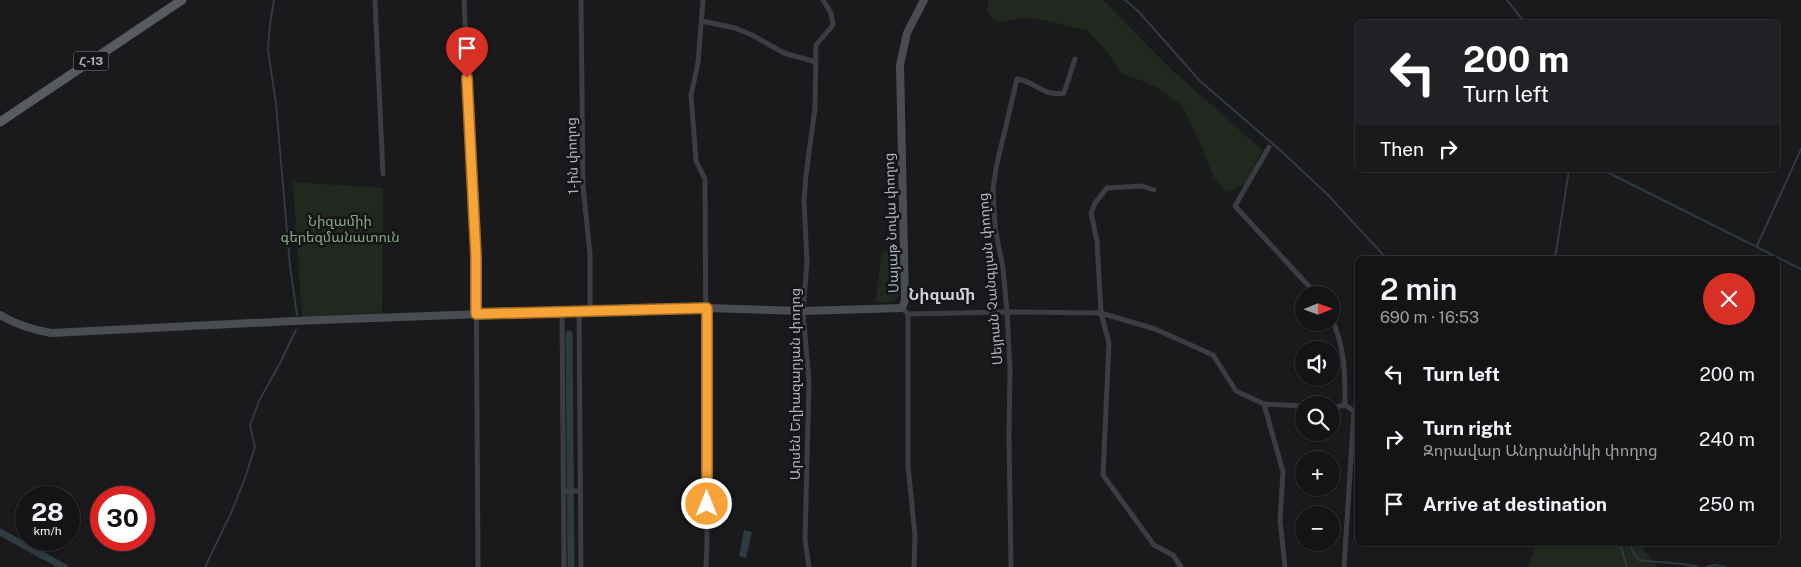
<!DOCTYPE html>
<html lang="en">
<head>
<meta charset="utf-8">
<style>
	body { margin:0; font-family:"Public Sans","Noto Sans Armenian",sans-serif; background:#1d1d1f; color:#f1f3f6; height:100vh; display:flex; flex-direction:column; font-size:19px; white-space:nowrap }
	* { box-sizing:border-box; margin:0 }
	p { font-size:16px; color:#9d9ea1 }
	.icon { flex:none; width:28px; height:28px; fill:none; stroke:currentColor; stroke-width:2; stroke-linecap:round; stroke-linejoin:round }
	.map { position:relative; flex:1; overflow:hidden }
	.panel { position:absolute; left:1355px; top:256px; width:425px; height:290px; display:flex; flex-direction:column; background:#141416; border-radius:8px; box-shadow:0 1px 4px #0004,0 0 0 1px #333335 }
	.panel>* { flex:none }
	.banner { position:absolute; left:1355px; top:20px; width:425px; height:152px; border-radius:8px; box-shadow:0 1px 4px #0004,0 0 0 1px #333335; background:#202124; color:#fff; overflow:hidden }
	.needle { width:32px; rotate:89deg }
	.controls { position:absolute; left:1295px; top:286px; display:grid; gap:10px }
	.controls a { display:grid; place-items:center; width:45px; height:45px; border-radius:50%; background:#141416; box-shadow:0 1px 4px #0004,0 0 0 1px #333335; font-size:25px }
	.speed { position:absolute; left:15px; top:486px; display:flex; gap:10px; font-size:25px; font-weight:700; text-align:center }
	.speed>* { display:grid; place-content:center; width:65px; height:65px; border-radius:50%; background:#141416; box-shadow:0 1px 4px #0004,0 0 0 1px #333335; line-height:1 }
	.speed small { font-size:12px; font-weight:400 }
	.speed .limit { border:8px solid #d22; background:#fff; color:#111 }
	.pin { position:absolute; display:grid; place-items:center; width:42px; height:42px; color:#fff; margin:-51px -21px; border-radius:50% 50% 50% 0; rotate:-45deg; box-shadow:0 0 5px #0007 }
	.pin .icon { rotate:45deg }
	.me { position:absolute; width:55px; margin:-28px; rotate:0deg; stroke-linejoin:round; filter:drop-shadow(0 0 4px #0008) }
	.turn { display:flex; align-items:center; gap:18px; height:105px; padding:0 25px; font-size:22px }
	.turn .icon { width:65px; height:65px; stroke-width:2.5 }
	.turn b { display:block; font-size:35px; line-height:42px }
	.then { display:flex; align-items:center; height:48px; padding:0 25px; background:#0003; gap:10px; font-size:19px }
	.round { display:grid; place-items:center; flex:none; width:52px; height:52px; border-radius:26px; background:#1d1d1f }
	.overview { display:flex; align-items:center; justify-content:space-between; height:85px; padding:0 25px }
	h1 { font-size:30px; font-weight:600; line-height:38px }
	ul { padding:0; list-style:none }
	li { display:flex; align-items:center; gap:15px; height:65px; padding:0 25px }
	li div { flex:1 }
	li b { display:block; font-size:19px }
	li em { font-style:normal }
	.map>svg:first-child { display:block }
	.green { fill:#202820 }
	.water { fill:#2f3b42 }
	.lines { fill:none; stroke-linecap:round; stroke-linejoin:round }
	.stream { stroke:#2f3b42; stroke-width:2 }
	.canal { stroke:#2f3b42; stroke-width:7 }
	.street { stroke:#3b3d42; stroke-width:5 }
	.secondary { stroke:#494c52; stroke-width:8 }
	.primary { stroke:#575a61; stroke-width:9 }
	.route-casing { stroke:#a16a24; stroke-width:12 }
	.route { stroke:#f8a337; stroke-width:9 }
	.labels { text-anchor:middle; stroke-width:5; stroke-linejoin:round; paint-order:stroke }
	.shield { fill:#151518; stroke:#7f848c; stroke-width:1 }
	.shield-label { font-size:12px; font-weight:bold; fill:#acb3bd }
	.street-label { font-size:14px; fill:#acb3bd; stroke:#151518 }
	.park-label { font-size:14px; fill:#85a883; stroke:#151518 }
	.quarter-label { font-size:16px; font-weight:bold; fill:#ced2d8; stroke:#151518 }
</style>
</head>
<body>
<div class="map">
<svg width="1801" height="567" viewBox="0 0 1801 567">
	<rect width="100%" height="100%" fill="#1a1a1d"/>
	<g class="green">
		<polygon points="988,0 1103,0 1171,69 1262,150 1246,184 1226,192 1213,176 1201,145 1182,106 1155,86 1121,73 1105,49 1088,31 1038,19 1020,18 998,23 987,12"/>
		<polygon points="293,182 383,188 382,315 302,318"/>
		<polygon points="882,251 899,253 900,293 894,302 875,303"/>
		<polygon points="1536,544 1641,544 1646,553 1658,567 1528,567"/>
	</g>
	<polygon class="water" points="744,530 752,532 746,558 739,556"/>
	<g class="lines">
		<g class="stream">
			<polyline points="274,0 270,24 268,50 276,104 290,266 297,315"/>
			<polyline points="1125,0 1138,11 1200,81 1280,150 1328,195 1387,259"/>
			<polyline points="1507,0 1524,22"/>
			<polyline points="1603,170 1801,269"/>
			<polyline points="1757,246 1801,149"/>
			<polyline points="1555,259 1569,170"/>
			<polyline points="1620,544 1627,567"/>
			<path d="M1631,544l1,6 7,10c20,3 40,2 59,7"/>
			<polyline points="205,567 232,511 246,475 255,447 250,425 259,401 280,363 296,330"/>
			<polyline points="1706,567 1714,565 1725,567"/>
		</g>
		<g class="canal">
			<polyline points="569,334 571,567"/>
			<polyline points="0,532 64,567"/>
		</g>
		<g class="street">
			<polyline points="375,0 383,174"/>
			<polyline points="464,0 476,257 478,567"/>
			<polyline points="581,0 583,186 590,254 590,311"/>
			<polyline points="703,0 698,63 691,95 696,161 705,179 707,543 706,567"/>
			<polyline points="702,21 735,28 752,35 784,53 816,62"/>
			<polyline points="1269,147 1235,206 1317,295"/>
			<polyline points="1154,190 1142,186 1107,188 1095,203 1091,213 1097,241 1101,313 1109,343 1103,475 1154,545 1173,555 1181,567"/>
			<polyline points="902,308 908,314 908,466 915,535 914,567"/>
			<polyline points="562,311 564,567"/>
			<polyline points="579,311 581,567"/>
			<polyline points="908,314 1007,312 1101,313 1155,329 1213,355 1236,391 1264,404 1304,406"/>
			<path d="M1331,317c14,29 14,57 14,88"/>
			<polyline points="1264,404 1283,472 1280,520 1285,567"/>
			<polyline points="1331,408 1345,405 1354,411 1344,567"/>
			<polyline points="564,491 579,491"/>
			<polyline points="809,567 805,540 809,382 803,311 807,262 804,201 806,175 815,108 816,45 833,25 831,13 823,0"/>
			<path d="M1011,567l-2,-131 1,-67 -3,-57 -4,-44 -8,-40 -2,-39 3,-21 21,-89c18,2 26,18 47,14l11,-34"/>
		</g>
		<path class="secondary" d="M0,315c17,10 32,15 51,18l242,-12 269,-10 145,-3 96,3 99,-3 3,-8 -5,-235 7,-32 17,-33"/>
		<polyline class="primary" points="0,122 182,0"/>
	</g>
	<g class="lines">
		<g class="route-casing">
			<polyline id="route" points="467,78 476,257 476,314 707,308 707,504"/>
		</g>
		<use href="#route" class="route"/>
	</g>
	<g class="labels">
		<rect class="shield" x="73.5" y="51.5" width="35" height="19" rx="4"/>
		<g class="shield-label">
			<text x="91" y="65">Հ-13</text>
		</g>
		<g class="street-label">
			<text transform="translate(572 156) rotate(-92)" y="5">1-ին փողոց</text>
			<text transform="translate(891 223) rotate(-92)" y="5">Սայաթ Նովա փողոց</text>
			<text transform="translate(990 279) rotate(-95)" y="5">Սեյրան Չանգլյան փողոց</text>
			<text transform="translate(795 384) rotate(-90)" y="5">Արսեն Եղիազարյան փողոց</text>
		</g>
		<g class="park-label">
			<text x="340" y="226">Նիզամիի<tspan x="340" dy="16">գերեզմանատուն</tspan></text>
		</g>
		<g class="quarter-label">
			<text x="942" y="300">Նիզամի</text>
		</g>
	</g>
</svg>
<div class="controls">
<a><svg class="needle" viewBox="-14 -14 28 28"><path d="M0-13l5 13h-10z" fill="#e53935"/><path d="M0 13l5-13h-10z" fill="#9d9ea1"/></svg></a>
<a><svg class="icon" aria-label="sound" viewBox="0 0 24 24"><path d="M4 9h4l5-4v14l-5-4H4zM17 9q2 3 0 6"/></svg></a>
<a><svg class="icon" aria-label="search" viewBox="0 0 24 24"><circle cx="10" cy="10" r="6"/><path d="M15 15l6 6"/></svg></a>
<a>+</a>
<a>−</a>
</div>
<div class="speed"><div>28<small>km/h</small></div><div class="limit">30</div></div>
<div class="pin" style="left:467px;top:78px;background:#d93025"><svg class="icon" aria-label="arrive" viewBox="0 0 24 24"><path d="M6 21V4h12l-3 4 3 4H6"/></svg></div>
<svg class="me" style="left:707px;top:504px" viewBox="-20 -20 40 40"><circle r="17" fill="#f8a337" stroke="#fff" stroke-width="3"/><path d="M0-11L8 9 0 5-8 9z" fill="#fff"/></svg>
<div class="banner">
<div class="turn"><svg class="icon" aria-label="left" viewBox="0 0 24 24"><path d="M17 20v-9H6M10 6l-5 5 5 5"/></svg><div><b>200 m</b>Turn left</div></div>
<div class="then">Then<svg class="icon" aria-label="right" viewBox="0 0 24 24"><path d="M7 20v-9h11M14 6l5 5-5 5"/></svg></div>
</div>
<section class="panel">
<div class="overview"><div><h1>2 min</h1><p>690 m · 16:53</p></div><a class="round" style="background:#d93025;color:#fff"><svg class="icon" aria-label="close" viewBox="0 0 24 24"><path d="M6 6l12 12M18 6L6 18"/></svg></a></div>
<ul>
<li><svg class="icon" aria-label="left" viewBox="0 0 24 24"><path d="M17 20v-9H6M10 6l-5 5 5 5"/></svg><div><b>Turn left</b></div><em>200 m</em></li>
<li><svg class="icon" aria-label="right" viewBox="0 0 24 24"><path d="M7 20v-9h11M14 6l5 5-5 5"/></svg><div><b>Turn right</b><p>Զորավար Անդրանիկի փողոց</p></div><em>240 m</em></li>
<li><svg class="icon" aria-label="arrive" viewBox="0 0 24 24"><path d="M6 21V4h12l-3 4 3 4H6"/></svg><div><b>Arrive at destination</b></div><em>250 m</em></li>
</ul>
</section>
</div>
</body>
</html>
